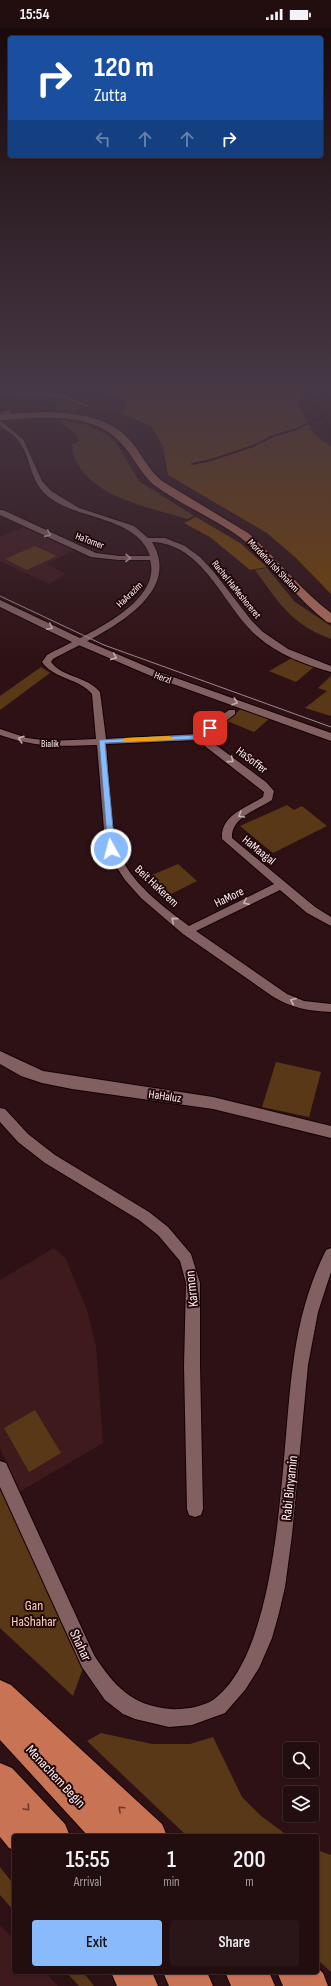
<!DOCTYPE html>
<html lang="en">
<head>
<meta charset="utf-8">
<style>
	body { margin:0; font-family:"Sofia Sans Condensed",sans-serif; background:#2a1618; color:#f1f3f6; height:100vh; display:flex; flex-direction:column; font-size:15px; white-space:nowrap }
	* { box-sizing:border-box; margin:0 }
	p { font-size:13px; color:#a29c9e }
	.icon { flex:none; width:22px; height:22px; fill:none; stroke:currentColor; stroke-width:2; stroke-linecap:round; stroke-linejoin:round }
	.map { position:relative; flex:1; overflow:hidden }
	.panel { position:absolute; left:12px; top:1806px; width:307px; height:140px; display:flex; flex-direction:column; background:#220d0f; border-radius:4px; box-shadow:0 1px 3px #0004,0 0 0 1px #3f2d2f }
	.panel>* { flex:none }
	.top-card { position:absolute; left:8px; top:8px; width:315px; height:122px; border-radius:4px; box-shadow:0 1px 3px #0004,0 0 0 1px #3f2d2f; background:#1a4fa0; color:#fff; overflow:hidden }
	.buttons { position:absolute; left:283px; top:1714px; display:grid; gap:8px }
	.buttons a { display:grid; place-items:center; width:36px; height:36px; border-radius:4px; background:#220d0f; box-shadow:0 1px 3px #0004,0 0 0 1px #3f2d2f; font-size:20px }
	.pin { position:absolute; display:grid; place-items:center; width:34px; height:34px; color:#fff; margin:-17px; border-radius:8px; box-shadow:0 2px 6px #0006 }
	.me { position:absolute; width:44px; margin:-22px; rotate:353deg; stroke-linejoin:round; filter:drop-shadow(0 0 3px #0008) }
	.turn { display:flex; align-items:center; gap:14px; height:84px; padding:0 20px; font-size:18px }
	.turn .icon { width:52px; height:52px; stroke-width:2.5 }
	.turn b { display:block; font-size:28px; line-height:34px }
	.lanes { display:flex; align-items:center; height:38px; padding:0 20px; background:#0003; justify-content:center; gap:20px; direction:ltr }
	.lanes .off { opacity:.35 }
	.eta { display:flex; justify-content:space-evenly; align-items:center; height:68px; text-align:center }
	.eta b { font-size:24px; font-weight:600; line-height:28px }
	.primary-button { display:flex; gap:8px; margin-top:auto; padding:8px 20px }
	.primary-button a { flex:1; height:46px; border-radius:4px; background:#89bafc; color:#111; font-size:16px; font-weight:600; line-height:46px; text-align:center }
	.primary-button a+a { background:#2a1618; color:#f1f3f6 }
	.status { display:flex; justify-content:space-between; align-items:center; height:28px; padding:0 20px; background:#220d0f; direction:ltr }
	.status svg { height:11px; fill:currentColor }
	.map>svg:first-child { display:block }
	.built { fill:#3e1a1d }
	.green { fill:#593817 }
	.forest { fill:#724207 }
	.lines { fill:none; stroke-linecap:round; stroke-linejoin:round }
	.stream { stroke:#100011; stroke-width:2 }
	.minor-casing { stroke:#140002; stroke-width:2 }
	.tertiary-casing { stroke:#140002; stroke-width:2 }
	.secondary-casing { stroke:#140002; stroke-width:2 }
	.primary-casing { stroke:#140002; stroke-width:2 }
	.motorway-casing { stroke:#140002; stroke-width:2 }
	.minor { fill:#825f60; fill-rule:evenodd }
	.tertiary { fill:#825f60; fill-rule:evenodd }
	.secondary { fill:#97655d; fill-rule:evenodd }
	.primary { fill:#ad6b59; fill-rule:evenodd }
	.motorway { fill:#c97355; fill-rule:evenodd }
	.tram { stroke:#9d898a; stroke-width:1 }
	.oneway { stroke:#c6afb0 }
	.oneway2 { stroke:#6e382c }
	.route { fill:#89bafc; stroke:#5979a4 }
	.slow { fill:#f59e0b }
	.labels { text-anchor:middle; stroke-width:4; stroke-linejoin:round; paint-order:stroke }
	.far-street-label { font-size:10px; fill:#fef1f1; stroke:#23080b }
	.street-label { font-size:12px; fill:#fef1f1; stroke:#23080b }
	.near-street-label { font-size:14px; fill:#fef1f1; stroke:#23080b }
	.near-park-label { font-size:14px; fill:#ffdbbb; stroke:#23080b }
</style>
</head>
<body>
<div class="status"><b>15:54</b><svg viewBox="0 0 49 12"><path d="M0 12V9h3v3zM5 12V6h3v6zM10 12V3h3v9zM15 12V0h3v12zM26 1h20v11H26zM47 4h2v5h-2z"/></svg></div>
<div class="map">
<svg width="331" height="1958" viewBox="0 0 331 1958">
	<rect width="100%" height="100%" fill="#2e1114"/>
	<g class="built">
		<polygon points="23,499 75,522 46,536 66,546 49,556 0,533 0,509"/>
		<polygon points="54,1220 66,1231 87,1282 96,1318 103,1415 19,1464 0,1420 0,1252"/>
		<polygon points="0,1897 14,1912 14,1944 45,1944 58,1958 0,1958"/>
	</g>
	<g class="green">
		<path d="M52,368h5l27,10c-8,7 -17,4 -27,2z"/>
		<path d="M61,392l26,5 22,11 7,7 23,38 55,35 -7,3c-37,-12 -93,-20 -112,-60 -2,-4 -2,-10 -3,-15l7,-3 -2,-6 -16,-13z"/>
		<polygon points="35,518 57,528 27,542 5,531"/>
		<path d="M267,540l28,34 36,24v13c-41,-15 -52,-37 -76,-69z"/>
		<polygon points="292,630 314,639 296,654 269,643"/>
		<polygon points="41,639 50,645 0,682 0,668"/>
		<polygon points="331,648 331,688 305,680 327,663 318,660"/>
		<polygon points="242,680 269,691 254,704 227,693"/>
		<polygon points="287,777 294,782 302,778 327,798 273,825 240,798"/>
		<polygon points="178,836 197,853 165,869 145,850"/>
		<polygon points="276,1034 321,1044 309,1089 262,1079"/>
		<polygon points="35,1382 61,1425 29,1444 4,1400"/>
		<polygon points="0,1452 91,1618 73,1668 0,1600"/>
		<polygon points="101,1705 152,1716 190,1716 213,1709 242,1769 260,1787 288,1808 187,1808 87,1713"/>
		<polygon points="317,1822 331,1827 331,1944 317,1931"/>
		<polygon points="0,1839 14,1857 14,1883 0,1867"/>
		<polygon points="66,1944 83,1944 94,1958 79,1958"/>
	</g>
	<g class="forest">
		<polygon points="97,360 286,360 301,368 298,377 314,406 331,419 331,566 295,529 267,505 168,447 163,418 151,398 120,385 127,377 124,372"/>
		<polygon points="196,489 240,515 267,539 250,542 210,509 184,495"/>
	</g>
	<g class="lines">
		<g class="stream">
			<polyline points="305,360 314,370 331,404"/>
			<polyline points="192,436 211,432 253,418 273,408 297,401 323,388"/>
		</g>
		<g class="minor-casing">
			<g id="minor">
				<polygon points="0,363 60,365 90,378 85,379 59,369 0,367"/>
				<polygon points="8,382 10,383 10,385 0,388 0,384"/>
				<path d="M0,392l23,19 19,42 9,10 28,17 55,18 14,12h17l20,8 15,11 13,14 38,49 12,12 25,17 43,17v6c-25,-7 -54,-18 -74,-36 -34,-30 -53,-92 -105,-94 35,58 -61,96 -99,117l-2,3c12,16 36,14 49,30l6,47 91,-5 32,-24h6v4l-30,23 61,45 8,9 -2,9c-15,10 -41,17 -40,38l83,69 16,10v9l-24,-13 -27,-23 -84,41 91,63 17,7 27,3v8c-22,-1 -40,-4 -59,-16l-89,-62 -42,-36 -16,-18 -13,-20 -7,-18 -8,-97c-39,1 -59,3 -97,-10v-6l27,9 23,3 46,-2 -4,-45c-13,-16 -37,-14 -50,-32l5,-7c29,-16 100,-44 104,-82 1,-4 0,-9 -1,-13h-31l-28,-3 -91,-42v-5h3l93,43 23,3h31c-11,-36 -65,-37 -94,-54 -30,-18 -21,-41 -39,-63 -5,-6 -12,-9 -17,-13zM197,712l67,52 -1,5c-17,11 -43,18 -41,42l52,45 -85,42c-24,-18 -54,-40 -67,-67 -13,-26 -13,-84 -16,-115z"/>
				<polygon points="0,1080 5,1081 28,1106 55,1127 149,1184 168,1199 191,1226 200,1255 200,1338 203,1481 201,1487 195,1489 189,1487 187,1481 184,1338 186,1255 180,1233 158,1207 139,1192 45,1135 18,1114 0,1094"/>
				<path d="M331,1220v24l-13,40 -10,53 -16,170 -7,52 -6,26 -7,25 -13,30 -14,22 -20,23 -33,12 -23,2 -34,-8 -12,-5 -18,-14 -23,-33 -82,-180v-26l6,2 88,192c20,31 38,51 77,54 12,1 31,-2 42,-9 70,-51 68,-253 80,-335 5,-40 15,-79 33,-115z"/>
			</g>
		</g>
		<g class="tertiary-casing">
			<g id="tertiary">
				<polygon points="0,572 82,611 159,644 331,705 331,713 151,648 74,615 0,579"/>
				<polygon points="0,1023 43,1043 213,1069 331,1098 331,1110 213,1081 72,1061 42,1055 21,1048 0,1036"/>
			</g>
		</g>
		<g class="secondary-casing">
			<polygon id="secondary" points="322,360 331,360 331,366"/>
		</g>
		<g class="primary-casing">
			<path id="primary" d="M46,384c31,1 67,5 87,32 10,13 16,26 29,37l86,52c29,25 52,57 83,80v10l-4,-1c-33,-25 -54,-59 -86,-84 -27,-20 -60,-33 -87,-53 -14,-12 -21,-30 -34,-43 -29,-32 -81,-24 -120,-22v-6z"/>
		</g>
		<g class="motorway-casing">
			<g id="motorway">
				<polygon points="0,1652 11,1657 162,1796 167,1808 88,1808 0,1712"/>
				<polygon points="0,1735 12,1740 65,1796 70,1808 14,1808 14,1822 9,1820 0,1809"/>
				<polygon points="317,1939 323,1945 328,1958 283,1958 277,1944 317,1944"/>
				<polygon points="111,1944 152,1944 158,1958 117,1958"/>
				<polygon points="163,1944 207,1944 213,1958 169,1958"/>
				<polygon points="225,1944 269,1944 275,1958 231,1958"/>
			</g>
		</g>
		<use href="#minor" class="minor"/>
		<use href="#tertiary" class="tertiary"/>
		<use href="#secondary" class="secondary"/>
		<use href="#primary" class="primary"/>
		<use href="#motorway" class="motorway"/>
		<polyline class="tram" points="0,568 104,617 331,699"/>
	</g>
	<defs><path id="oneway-chevron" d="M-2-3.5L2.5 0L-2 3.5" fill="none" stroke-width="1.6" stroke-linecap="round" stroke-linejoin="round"/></defs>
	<g class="oneway">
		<use href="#oneway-chevron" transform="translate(48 506) rotate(24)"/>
		<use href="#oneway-chevron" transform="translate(128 530) rotate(1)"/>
		<use href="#oneway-chevron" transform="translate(50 599) rotate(26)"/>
		<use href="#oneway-chevron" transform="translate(114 629) rotate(24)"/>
		<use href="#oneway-chevron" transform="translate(235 674) rotate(19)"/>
		<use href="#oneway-chevron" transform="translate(21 711) rotate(-163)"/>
		<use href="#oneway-chevron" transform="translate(231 732) rotate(37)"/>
		<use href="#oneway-chevron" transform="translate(241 787) rotate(149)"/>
		<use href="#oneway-chevron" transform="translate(246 874) rotate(154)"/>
		<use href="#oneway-chevron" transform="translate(174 892) rotate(-139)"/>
		<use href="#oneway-chevron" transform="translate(293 973) rotate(-158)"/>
	</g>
	<g class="oneway2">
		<use href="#oneway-chevron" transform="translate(27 1780) rotate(47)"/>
		<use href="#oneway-chevron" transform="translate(121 1781) rotate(-137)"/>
	</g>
	<linearGradient id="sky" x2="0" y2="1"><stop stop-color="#19090b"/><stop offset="0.57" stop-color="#463845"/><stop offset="1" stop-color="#463845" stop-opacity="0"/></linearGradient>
	<rect width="331" height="634" fill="url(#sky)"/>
	<polygon class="route" points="210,698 214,700 213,702 199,711 105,715 115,821 114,822 108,822 99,712 197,707"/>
	<polygon class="slow" points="169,708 173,710 172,712 125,714 122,712 125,710"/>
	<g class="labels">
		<g class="far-street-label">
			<text transform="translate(90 512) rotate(21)" y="4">HaTomer</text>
			<text transform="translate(274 537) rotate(46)" y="4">Mordehai Ish Shalom</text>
			<text transform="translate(237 561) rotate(51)" y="4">Rachel HaMeshoreret</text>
			<text transform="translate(129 566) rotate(-44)" y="4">HaArazim</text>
			<text transform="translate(163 649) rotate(20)" y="4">Herzl</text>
			<text x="50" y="719">Bialik</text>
		</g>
		<g class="street-label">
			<text transform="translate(252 732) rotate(37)" y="4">HaSoffer</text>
			<text transform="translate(259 822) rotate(39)" y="4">HaMaagal</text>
			<text transform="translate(157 858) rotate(43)" y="4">Beit HaKerem</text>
			<text transform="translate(229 869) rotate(-26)" y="4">HaMore</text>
			<text transform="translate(165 1068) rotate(8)" y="4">HaHaluz</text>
		</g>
		<g class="near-street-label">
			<text transform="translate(191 1261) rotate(-96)" y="5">Karmon</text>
			<text transform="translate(289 1460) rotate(-84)" y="5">Rabi Binyamin</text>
			<text transform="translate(81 1617) rotate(65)" y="5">Shahar</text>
			<text transform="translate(56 1748) rotate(47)" y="5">Menachem Begin</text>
		</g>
		<g class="near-park-label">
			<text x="34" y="1582">Gan<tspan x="34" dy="16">HaShahar</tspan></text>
		</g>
	</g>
</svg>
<div class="buttons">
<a><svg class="icon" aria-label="search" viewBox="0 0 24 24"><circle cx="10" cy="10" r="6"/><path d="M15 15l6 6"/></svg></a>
<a><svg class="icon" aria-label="layers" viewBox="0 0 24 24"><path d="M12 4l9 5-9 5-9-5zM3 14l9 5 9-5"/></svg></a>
</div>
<div class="pin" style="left:210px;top:700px;background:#d93025"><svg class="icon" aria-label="arrive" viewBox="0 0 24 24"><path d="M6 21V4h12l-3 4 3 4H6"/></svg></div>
<svg class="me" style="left:111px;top:821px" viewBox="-20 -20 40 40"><circle r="17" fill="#89bafc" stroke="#fff" stroke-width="3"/><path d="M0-11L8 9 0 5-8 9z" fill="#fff"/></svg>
<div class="top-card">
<div class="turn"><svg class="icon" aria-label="right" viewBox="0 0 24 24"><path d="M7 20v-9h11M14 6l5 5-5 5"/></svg><div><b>120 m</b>Zutta</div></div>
<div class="lanes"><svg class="icon off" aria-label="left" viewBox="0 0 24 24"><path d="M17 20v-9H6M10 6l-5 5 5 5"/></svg><svg class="icon off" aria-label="ahead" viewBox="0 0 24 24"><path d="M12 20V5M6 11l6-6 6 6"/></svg><svg class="icon off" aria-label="ahead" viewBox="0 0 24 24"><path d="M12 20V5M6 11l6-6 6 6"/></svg><svg class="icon" aria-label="right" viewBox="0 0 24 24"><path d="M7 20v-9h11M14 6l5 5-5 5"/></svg></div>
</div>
<section class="panel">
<div class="eta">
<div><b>15:55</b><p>Arrival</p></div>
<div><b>1</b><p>min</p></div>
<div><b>200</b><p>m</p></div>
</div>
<div class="primary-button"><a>Exit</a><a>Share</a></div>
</section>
</div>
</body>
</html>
